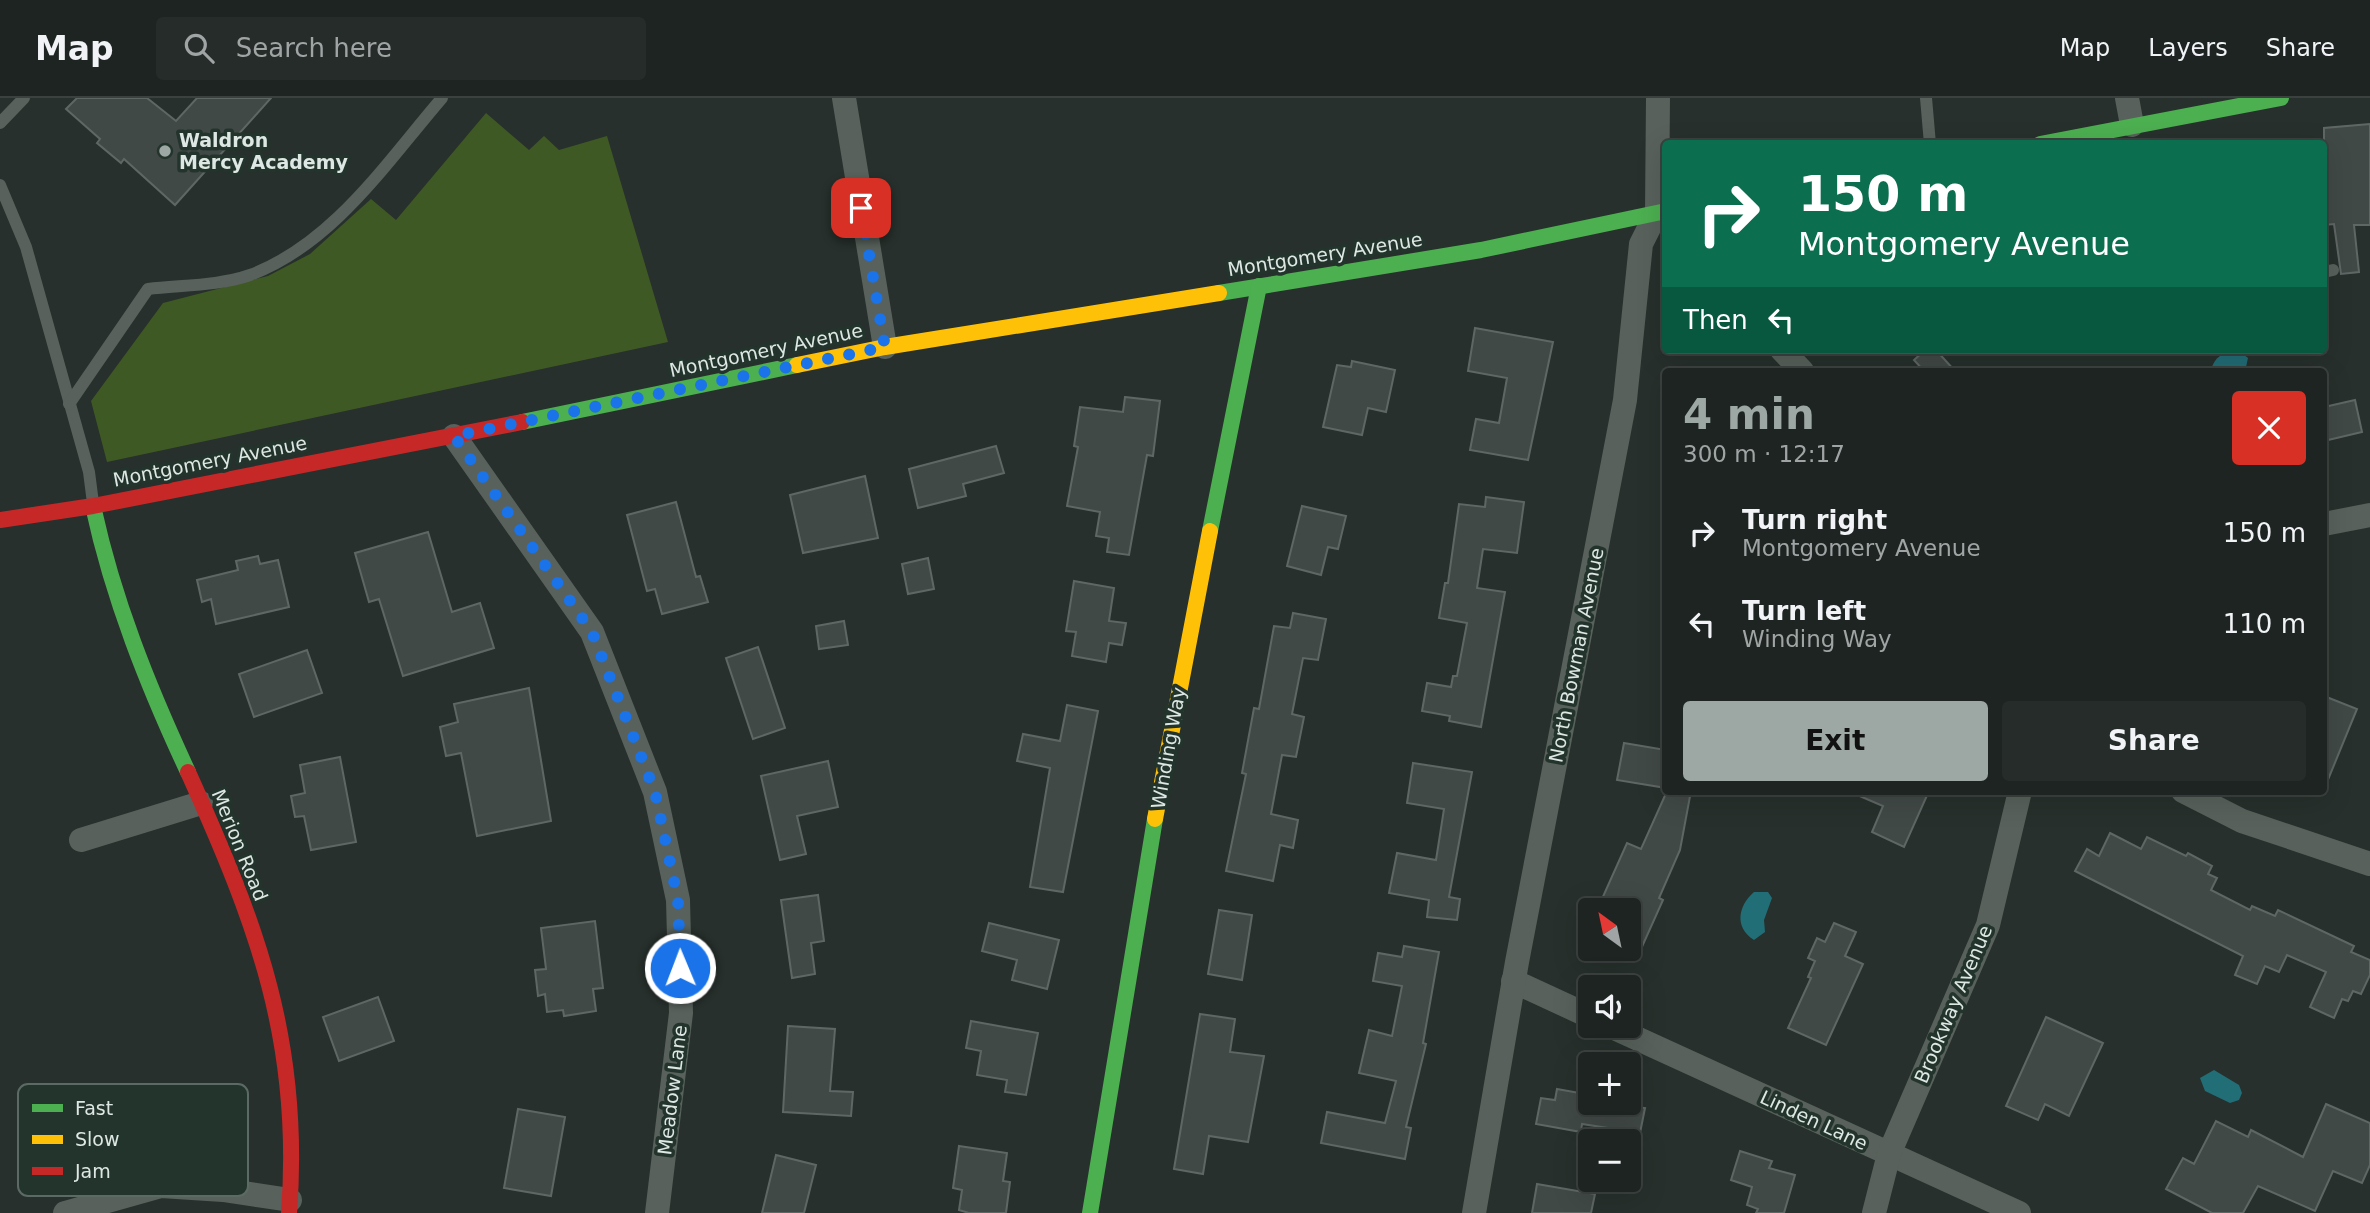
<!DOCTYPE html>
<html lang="en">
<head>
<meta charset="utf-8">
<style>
	body { margin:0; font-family:"DejaVu Sans",sans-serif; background:#252c2a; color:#f1f3f6; height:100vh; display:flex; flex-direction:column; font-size:26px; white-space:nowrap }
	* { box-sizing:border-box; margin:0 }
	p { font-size:23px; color:#a0a4a5 }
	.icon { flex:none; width:38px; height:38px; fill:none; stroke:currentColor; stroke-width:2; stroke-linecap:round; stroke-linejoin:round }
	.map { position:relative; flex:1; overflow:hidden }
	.details { position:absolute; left:1662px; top:270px; width:665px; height:427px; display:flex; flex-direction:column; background:#1d2421; border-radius:7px; box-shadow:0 7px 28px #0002,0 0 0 2px #3b413f }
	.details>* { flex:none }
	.guide { position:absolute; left:1662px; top:42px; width:665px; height:214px; border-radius:7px; box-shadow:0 7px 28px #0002,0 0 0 2px #3b413f; background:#0b6e4f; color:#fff; overflow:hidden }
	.needle { width:46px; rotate:327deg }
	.buttons { position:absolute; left:1578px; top:800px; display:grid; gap:14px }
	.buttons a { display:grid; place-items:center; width:63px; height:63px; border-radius:7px; background:#1d2421; box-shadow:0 7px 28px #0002,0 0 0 2px #3b413f; font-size:35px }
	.pin { position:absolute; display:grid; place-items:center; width:60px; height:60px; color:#fff; margin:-30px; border-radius:14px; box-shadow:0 4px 10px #0006 }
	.me { position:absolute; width:77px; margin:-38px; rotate:359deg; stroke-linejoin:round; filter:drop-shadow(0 0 5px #0008) }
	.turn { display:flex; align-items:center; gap:24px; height:147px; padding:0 21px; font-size:32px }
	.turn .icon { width:91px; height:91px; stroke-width:2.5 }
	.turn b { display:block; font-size:49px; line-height:60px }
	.then { display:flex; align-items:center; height:66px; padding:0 21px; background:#0003; gap:14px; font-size:26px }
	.round { display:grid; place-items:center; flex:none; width:74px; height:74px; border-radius:7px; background:#252c2a }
	.head { display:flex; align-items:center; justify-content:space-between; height:119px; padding:0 21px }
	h1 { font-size:42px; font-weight:700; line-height:52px; color:#9da7a3 }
	.button { display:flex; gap:14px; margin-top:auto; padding:14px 21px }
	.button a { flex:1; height:80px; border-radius:7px; background:#9da7a3; color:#111; font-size:28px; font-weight:700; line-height:80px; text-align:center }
	.button a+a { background:#252c2a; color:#f1f3f6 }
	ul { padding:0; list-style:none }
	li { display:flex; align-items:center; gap:21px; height:91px; padding:0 21px }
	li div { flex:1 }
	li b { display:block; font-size:26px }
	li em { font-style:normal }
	header { display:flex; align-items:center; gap:42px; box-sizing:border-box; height:98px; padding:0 35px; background:#1d2421; border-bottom:2px solid #3b413f }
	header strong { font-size:33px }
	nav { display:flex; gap:38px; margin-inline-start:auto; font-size:24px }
	.search { width:490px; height:63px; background:#252c2a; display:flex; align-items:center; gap:18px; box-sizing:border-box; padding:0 24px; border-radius:7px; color:#a0a4a5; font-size:26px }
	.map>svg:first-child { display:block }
	.green { fill:#3f5924 }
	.water { fill:#226e77 }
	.building { fill:#414947; stroke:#5f6765; stroke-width:2 }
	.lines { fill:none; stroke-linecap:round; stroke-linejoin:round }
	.lane { stroke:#58615b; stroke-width:12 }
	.street { stroke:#58615b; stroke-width:24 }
	.fast { stroke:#4caf50; stroke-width:16 }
	.slow { stroke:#ffc107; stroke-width:16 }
	.jam { stroke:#c62828; stroke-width:16 }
	.route { stroke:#1a73e8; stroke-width:12; stroke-dasharray:0 21.6 }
	.poi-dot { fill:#9da7a3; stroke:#23342d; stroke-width:2.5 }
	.labels { text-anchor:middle; stroke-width:7; stroke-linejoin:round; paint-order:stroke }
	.poi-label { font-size:19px; font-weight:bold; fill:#dde7e3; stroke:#23342d; text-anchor:start }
	.street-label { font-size:19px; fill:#dde7e3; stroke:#23342d }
	.key { fill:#23342d; stroke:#5b6a64; stroke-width:2 }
	.key-label { font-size:19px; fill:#dde7e3 }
</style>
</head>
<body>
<header>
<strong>Map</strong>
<div class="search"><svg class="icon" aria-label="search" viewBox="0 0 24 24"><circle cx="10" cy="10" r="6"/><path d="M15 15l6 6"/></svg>Search here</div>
<nav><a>Map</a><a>Layers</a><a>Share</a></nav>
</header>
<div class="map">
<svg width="2370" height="1115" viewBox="0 0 2370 1115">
	<rect width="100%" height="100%" fill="#27302c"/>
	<polygon class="green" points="486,15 529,52 544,38 559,52 607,38 668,244 107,364 91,303 163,205 268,178 310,156 371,101 396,122"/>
	<g class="water">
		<path d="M2238,252l10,8 -2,9 -5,4h-30c3,-15 13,-19 27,-21z"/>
		<path d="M1754,794h14l4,6 -8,22 1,12 -11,8c-20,-13 -16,-34 0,-48z"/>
		<polygon points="2214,972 2239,987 2242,995 2239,1002 2230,1005 2205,993 2200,980"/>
	</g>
	<g class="building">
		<polygon points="77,0 147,0 176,23 197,0 271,0 175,107 124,61 121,65 97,45 100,41 66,11"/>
		<polygon points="2370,26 2370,127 2354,127 2359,174 2341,176 2334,126 2324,127 2324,30"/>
		<polygon points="1475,230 1553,244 1528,362 1470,352 1476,321 1499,325 1507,280 1468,273"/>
		<polygon points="1925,252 1936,252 1955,273 1924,273 1914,262"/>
		<polygon points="1352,263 1395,272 1386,314 1368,310 1362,337 1323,329 1337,267 1351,269"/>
		<polygon points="1125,299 1160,303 1153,358 1147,357 1129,457 1107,454 1109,440 1096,438 1100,414 1067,408 1078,349 1074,348 1080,309 1123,314"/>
		<polygon points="2355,302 2362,334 2324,343 2324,309"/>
		<polygon points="996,348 1004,375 963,386 966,398 918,410 909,371"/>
		<polygon points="865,378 878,440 803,455 790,397"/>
		<polygon points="1486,399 1524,404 1517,455 1483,451 1477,490 1505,494 1481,629 1449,623 1450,618 1422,613 1427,585 1451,589 1453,578 1457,578 1467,525 1439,520 1445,485 1448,485 1459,406 1485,409"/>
		<polygon points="676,404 696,479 700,478 708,504 662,516 655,491 647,493 627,417"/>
		<polygon points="1302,408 1346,418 1338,451 1328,449 1321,477 1287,468"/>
		<polygon points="428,434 452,514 480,505 494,550 403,578 379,501 369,504 355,455"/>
		<polygon points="258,458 260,466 278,462 289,509 216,526 211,501 202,504 197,482 238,472 236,463"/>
		<polygon points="928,460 934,491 908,496 902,466"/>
		<polygon points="1074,483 1114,490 1109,523 1126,525 1122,547 1109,545 1106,564 1072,558 1076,534 1066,533"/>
		<polygon points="1293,515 1326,521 1318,562 1303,560 1292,616 1304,619 1296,659 1282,657 1271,716 1298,722 1293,750 1280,747 1273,783 1226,773 1246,676 1242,675 1254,610 1259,611 1274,528 1290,530"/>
		<polygon points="844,523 848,547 819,551 816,528"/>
		<polygon points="758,549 785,630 753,641 726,560"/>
		<polygon points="307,552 322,595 254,619 239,576"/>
		<polygon points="529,590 551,723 477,738 461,655 446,658 440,629 458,624 454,606"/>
		<polygon points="2324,598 2357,611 2325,689 2324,689"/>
		<polygon points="1067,607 1098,613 1063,794 1030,789 1050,670 1017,663 1023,636 1060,643"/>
		<polygon points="1624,645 1666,652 1666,690 1617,682"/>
		<polygon points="340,659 356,744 311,752 304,718 295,719 291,698 305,695 300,667"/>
		<polygon points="828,663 838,709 797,718 806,756 780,762 761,678"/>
		<polygon points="1413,665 1472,674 1449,799 1460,801 1457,822 1427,819 1429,802 1389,795 1397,755 1436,762 1444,711 1407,705"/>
		<polygon points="1667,693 1691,693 1680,752 1659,800 1663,802 1637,860 1615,850 1629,850 1629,812 1597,812 1627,745 1641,751"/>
		<polygon points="1848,693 1929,693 1904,749 1872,734 1883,708"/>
		<polygon points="2110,735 2141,751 2147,739 2186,758 2188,755 2212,768 2208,776 2217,780 2211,792 2250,812 2252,808 2275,818 2278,812 2354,848 2351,854 2370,862 2370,877 2361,896 2353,893 2348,903 2342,901 2334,920 2310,909 2326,874 2287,857 2279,874 2265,868 2257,886 2235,877 2243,858 2075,773 2087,751 2099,758"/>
		<polygon points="818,797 824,843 811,845 815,876 792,880 781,802"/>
		<polygon points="1219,812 1252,817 1242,882 1208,876"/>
		<polygon points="595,823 603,890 593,891 596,913 564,918 563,912 547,914 545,896 538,898 535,872 546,871 541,830"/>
		<polygon points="989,825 1059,842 1047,891 1012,882 1017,862 982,853"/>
		<polygon points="1834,825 1856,834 1845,858 1863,866 1826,947 1788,930 1811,880 1808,879 1815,863 1808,860 1817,840 1825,844"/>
		<polygon points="1404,848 1439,854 1423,945 1426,946 1406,1029 1411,1030 1405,1061 1321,1045 1327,1014 1385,1025 1396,983 1359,975 1369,932 1392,938 1402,888 1373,883 1378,855 1402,859"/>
		<polygon points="378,899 394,943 339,963 323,919"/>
		<polygon points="1200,916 1235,921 1230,954 1264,958 1248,1044 1209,1038 1203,1076 1174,1071"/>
		<polygon points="2046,919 2103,945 2069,1018 2045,1006 2038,1022 2006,1008"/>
		<polygon points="971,923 1038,935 1026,997 1005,994 1007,982 977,977 981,953 966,950"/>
		<polygon points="788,928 835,931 830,993 853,994 851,1018 783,1014"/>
		<polygon points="1557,991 1591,997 1591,1004 1645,1010 1640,1035 1582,1026 1581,1034 1536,1026 1541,1000 1555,1002"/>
		<polygon points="2326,1006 2370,1025 2370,1067 2362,1085 2333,1073 2315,1113 2258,1088 2243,1115 2212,1115 2166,1091 2183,1060 2194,1066 2216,1023 2248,1039 2251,1032 2303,1059"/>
		<polygon points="518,1011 565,1019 551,1098 504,1090"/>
		<polygon points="959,1048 1007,1055 1003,1083 1010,1084 1006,1115 969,1115 959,1112 962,1092 953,1090"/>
		<polygon points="1740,1053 1772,1063 1769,1070 1795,1077 1784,1115 1756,1115 1758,1111 1747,1107 1752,1089 1731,1082"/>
		<polygon points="776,1057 816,1067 804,1115 762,1115"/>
		<polygon points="1537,1086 1595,1096 1591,1115 1532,1115"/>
	</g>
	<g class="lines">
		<g class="lane">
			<polyline points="1926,0 1930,46"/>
			<polyline points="0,25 24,0"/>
			<polyline points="0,87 26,149 89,374 93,405"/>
			<polyline points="2324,174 2333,172"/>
			<path d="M69,306l79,-115c33,-4 71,-3 102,-14 83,-31 136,-112 192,-177"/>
		</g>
		<g class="street">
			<polyline points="844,0 885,249"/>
			<polyline points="2127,0 2132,27"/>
			<polyline points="1782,252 1802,273"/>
			<polyline points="454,338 592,534 655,694 678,802 681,915 657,1115"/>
			<polyline points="2324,426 2370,417"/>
			<polyline points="2183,693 2242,723 2370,766"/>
			<polyline points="81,742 201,705"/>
			<polyline points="1513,883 1591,919"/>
			<polyline points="1610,928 2019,1115"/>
			<polyline points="65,1115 161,1088 223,1092 290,1102"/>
			<polyline points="1474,1115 1517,864 1625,302 1641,146 1657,114 1658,0"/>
			<polyline points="1874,1115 1889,1056 1988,827 2020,693"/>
		</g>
		<g class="fast">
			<polyline points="2040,46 2281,0"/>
			<polyline points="1219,195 1481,152 1666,113"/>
			<polyline points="522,324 797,267"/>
			<path d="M93,408c20,93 55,180 95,266"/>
			<polyline points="1210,433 1259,188"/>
			<polyline points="1090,1115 1155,721"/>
		</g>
		<g class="slow">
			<polyline points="797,267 885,249 1219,195"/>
			<polyline points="1155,721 1210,433"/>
		</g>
		<g class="jam">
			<polyline points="0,422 93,408 522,324"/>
			<path d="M188,674c69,153 114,270 101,441"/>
		</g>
	</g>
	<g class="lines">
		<polyline class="route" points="680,870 678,802 655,694 592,534 454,338 885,249 861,110"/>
	</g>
	<circle class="poi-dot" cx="165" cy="53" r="7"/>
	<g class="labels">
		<g class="poi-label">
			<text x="179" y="49">Waldron<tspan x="179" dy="22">Mercy Academy</tspan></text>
		</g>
		<g class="street-label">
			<text transform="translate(1325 156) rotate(-9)" y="7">Montgomery Avenue</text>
			<text transform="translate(766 252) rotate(-12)" y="7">Montgomery Avenue</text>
			<text transform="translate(210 363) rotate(-11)" y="7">Montgomery Avenue</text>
			<text transform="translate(1576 557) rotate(-79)" y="7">North Bowman Avenue</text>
			<text transform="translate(1168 650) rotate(-80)" y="7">Winding Way</text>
			<text transform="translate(240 747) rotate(68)" y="7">Merion Road</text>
			<text transform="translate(1953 906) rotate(-67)" y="7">Brookway Avenue</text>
			<text transform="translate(672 992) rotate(-83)" y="7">Meadow Lane</text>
			<text transform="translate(1814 1022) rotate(25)" y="7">Linden Lane</text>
		</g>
	</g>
	<rect x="18" y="986" width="230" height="112" rx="10" class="key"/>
	<rect x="32" y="1006" width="31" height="8" fill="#4caf50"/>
	<rect x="32" y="1037" width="31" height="9" fill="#ffc107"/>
	<rect x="32" y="1069" width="31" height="8" fill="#c62828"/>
	<g class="key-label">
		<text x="75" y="1017">Fast</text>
		<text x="75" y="1048">Slow</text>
		<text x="75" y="1080">Jam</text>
	</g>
</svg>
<div class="buttons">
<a><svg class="needle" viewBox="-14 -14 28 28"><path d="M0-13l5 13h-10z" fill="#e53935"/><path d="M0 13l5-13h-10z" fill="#a0a4a5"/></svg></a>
<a><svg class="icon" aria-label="sound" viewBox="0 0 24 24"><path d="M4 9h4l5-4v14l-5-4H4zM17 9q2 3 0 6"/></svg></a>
<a>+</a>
<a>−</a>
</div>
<div class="pin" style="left:861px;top:110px;background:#d93025"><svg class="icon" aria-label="arrive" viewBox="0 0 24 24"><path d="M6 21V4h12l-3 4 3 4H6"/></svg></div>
<svg class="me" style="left:680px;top:870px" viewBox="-20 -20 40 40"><circle r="17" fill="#1a73e8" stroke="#fff" stroke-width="3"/><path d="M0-11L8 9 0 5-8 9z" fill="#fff"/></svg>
<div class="guide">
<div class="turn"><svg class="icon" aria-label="right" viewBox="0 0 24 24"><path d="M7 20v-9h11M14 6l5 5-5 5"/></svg><div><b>150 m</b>Montgomery Avenue</div></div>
<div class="then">Then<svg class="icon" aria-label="left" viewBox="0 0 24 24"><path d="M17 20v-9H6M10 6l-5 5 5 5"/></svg></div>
</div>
<section class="details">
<div class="head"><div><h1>4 min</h1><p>300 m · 12:17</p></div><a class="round" style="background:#d93025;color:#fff"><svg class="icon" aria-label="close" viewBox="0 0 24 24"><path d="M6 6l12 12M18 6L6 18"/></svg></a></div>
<ul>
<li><svg class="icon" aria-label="right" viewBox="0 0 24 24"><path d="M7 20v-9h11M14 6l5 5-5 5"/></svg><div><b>Turn right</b><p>Montgomery Avenue</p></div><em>150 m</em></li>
<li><svg class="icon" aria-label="left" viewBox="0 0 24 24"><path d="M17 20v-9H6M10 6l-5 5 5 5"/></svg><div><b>Turn left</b><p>Winding Way</p></div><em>110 m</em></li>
</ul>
<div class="button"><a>Exit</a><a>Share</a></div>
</section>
</div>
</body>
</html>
